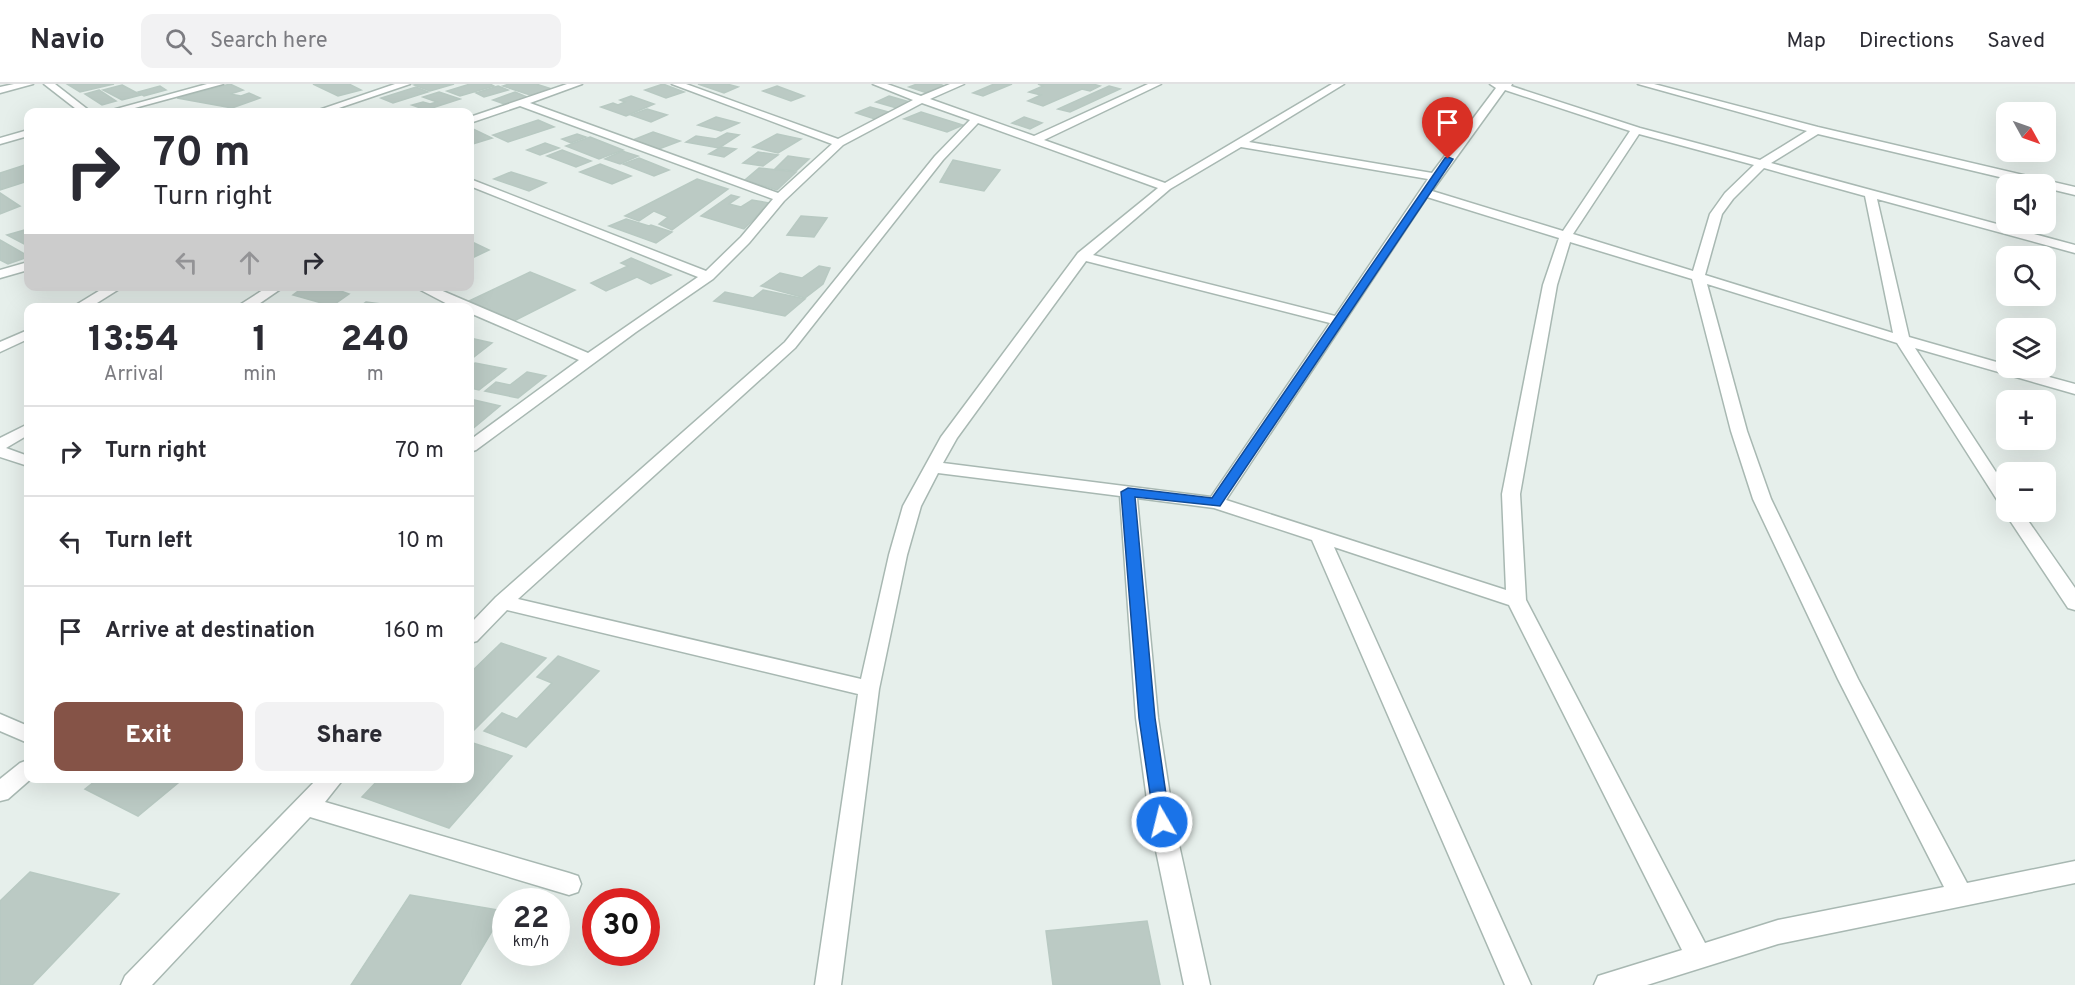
<!DOCTYPE html>
<html lang="en">
<head>
<meta charset="utf-8">
<style>
	body { margin:0; font-family:Overpass,sans-serif; background:#f2f2f3; color:#2b2b33; height:100vh; display:flex; flex-direction:column; font-size:22px; white-space:nowrap }
	* { box-sizing:border-box; margin:0 }
	p { font-size:20px; color:#7c7c81 }
	.icon { flex:none; width:33px; height:33px; fill:none; stroke:currentColor; stroke-width:2; stroke-linecap:round; stroke-linejoin:round }
	.map { position:relative; flex:1; overflow:hidden }
	.side { position:absolute; left:24px; top:219px; width:450px; height:480px; display:flex; flex-direction:column; background:#fff; border-radius:12px; box-shadow:0 6px 24px #0002 }
	.side>* { flex:none }
	.top-card { position:absolute; left:24px; top:24px; width:450px; height:183px; border-radius:12px; box-shadow:0 6px 24px #0002; background:#fff; color:#2b2b33; overflow:hidden }
	.needle { width:39px; rotate:130deg }
	.buttons { position:absolute; left:1996px; top:18px; display:grid; gap:12px }
	.buttons a { display:grid; place-items:center; width:60px; height:60px; border-radius:12px; background:#fff; box-shadow:0 6px 24px #0002; font-size:30px }
	.speed { position:absolute; left:492px; top:804px; display:flex; gap:12px; font-size:30px; font-weight:700; text-align:center }
	.speed>* { display:grid; place-content:center; width:78px; height:78px; border-radius:50%; background:#fff; box-shadow:0 6px 24px #0002; line-height:1 }
	.speed small { font-size:15px; font-weight:400 }
	.speed .limit { border:9px solid #d22; background:#fff; color:#111 }
	.pin { position:absolute; display:grid; place-items:center; width:51px; height:51px; color:#fff; margin:-62px -26px; border-radius:50% 50% 50% 0; rotate:-45deg; box-shadow:0 0 6px #0007 }
	.pin .icon { rotate:45deg }
	.me { position:absolute; width:66px; margin:-33px; rotate:352deg; stroke-linejoin:round; filter:drop-shadow(0 0 4px #0008) }
	.turn { display:flex; align-items:center; gap:21px; height:126px; padding:0 30px; font-size:27px }
	.turn .icon { width:78px; height:78px; stroke-width:2.5 }
	.turn b { display:block; font-size:42px; line-height:51px }
	.lanes { display:flex; align-items:center; height:57px; padding:0 30px; background:#0003; justify-content:center; gap:30px; direction:ltr }
	.lanes .off { opacity:.35 }
	.eta { display:flex; justify-content:space-evenly; align-items:center; height:102px; text-align:center }
	.eta b { font-size:36px; font-weight:800; line-height:42px }
	.action { display:flex; gap:12px; margin-top:auto; padding:12px 30px }
	.action a { flex:1; height:69px; border-radius:12px; background:#855347; color:#fff; font-size:24px; font-weight:800; line-height:69px; text-align:center }
	.action a+a { background:#f2f2f3; color:#2b2b33 }
	ul { padding:0; list-style:none }
	li { display:flex; align-items:center; gap:18px; height:90px; padding:0 30px; border-top:2px solid #e1e1e2 }
	li div { flex:1 }
	li b { display:block; font-size:22px }
	li em { font-style:normal }
	header { display:flex; align-items:center; gap:36px; box-sizing:border-box; height:84px; padding:0 30px; background:#fff; border-bottom:2px solid #e1e1e2 }
	header strong { font-size:28px }
	nav { display:flex; gap:33px; margin-inline-start:auto; font-size:21px }
	.search { width:420px; height:54px; background:#f2f2f3; display:flex; align-items:center; gap:15px; box-sizing:border-box; padding:0 21px; border-radius:12px; color:#7c7c81; font-size:22px }
	.map>svg:first-child { display:block }
	.building { fill:#bbcac4; stroke:#b8c9c2; stroke-width:1.5 }
	.lines { fill:none; stroke-linecap:round; stroke-linejoin:round }
	.minor-casing { stroke:#a8b8b2; stroke-width:3 }
	.minor { fill:#fff; fill-rule:evenodd }
	.route { fill:#1a73e8; stroke:#114b97; stroke-width:1.5 }
</style>
</head>
<body>
<header>
<strong>Navio</strong>
<div class="search"><svg class="icon" aria-label="search" viewBox="0 0 24 24"><circle cx="10" cy="10" r="6"/><path d="M15 15l6 6"/></svg>Search here</div>
<nav><a>Map</a><a>Directions</a><a>Saved</a></nav>
</header>
<div class="map">
<svg width="2075" height="901" viewBox="0 0 2075 901">
	<rect width="100%" height="100%" fill="#e6efeb"/>
	<g class="building">
		<polygon points="67,0 114,0 80,8"/>
		<polygon points="230,0 243,6 230,10 241,12 249,9 260,14 232,24 177,14"/>
		<polygon points="313,0 349,0 361,6 338,12"/>
		<polygon points="418,0 454,0 430,7 414,1"/>
		<polygon points="470,0 490,0 494,2 460,12 447,7"/>
		<polygon points="509,0 536,0 552,5 533,12 503,2"/>
		<polygon points="663,0 684,8 666,14 645,6"/>
		<polygon points="698,0 727,0 738,3 724,9"/>
		<polygon points="917,0 939,0 945,2 927,9 909,3"/>
		<polygon points="994,0 1012,0 983,12 973,9"/>
		<polygon points="1038,0 1093,0 1100,2 1090,7 1082,5 1043,22 1028,17 1041,11 1029,8 1043,2"/>
		<polygon points="122,1 141,11 122,16 103,6"/>
		<polygon points="160,2 166,6 144,12 138,8"/>
		<polygon points="498,2 508,6 484,13 476,9"/>
		<polygon points="777,2 804,12 791,17 763,7"/>
		<polygon points="1109,2 1120,5 1070,28 1058,25"/>
		<polygon points="416,3 428,8 393,19 381,14"/>
		<polygon points="99,6 116,17 102,21 85,10"/>
		<polygon points="439,8 460,15 426,26 412,21 423,18 430,20 437,18 423,13"/>
		<polygon points="515,8 529,14 507,21 493,16"/>
		<polygon points="631,12 654,20 626,32 601,23 613,19 618,21 625,18 620,16"/>
		<polygon points="889,12 913,19 900,25 876,18"/>
		<polygon points="870,23 892,29 878,36 856,29"/>
		<polygon points="647,25 667,31 651,38 631,31"/>
		<polygon points="921,28 963,41 947,48 904,35"/>
		<polygon points="716,33 739,39 721,47 698,41"/>
		<polygon points="1024,33 1042,39 1030,45 1012,39"/>
		<polygon points="538,36 554,43 508,58 493,51"/>
		<polygon points="473,45 492,54 473,60 470,58 470,46"/>
		<polygon points="653,48 680,57 659,65 633,56"/>
		<polygon points="727,49 739,51 719,64 686,58 696,52 716,55"/>
		<polygon points="577,50 586,53 571,59 562,55"/>
		<polygon points="777,50 801,55 778,69 753,63"/>
		<polygon points="590,53 623,66 599,75 566,62"/>
		<polygon points="545,59 559,64 540,71 527,66"/>
		<polygon points="721,63 736,65 724,73 709,70"/>
		<polygon points="562,66 591,77 576,83 547,72"/>
		<polygon points="622,67 638,72 620,80 605,75"/>
		<polygon points="758,68 778,71 763,82 743,79"/>
		<polygon points="788,72 809,75 796,87 775,85"/>
		<polygon points="639,74 669,86 654,92 623,80"/>
		<polygon points="953,76 1000,86 984,107 940,98"/>
		<polygon points="28,80 28,97 0,106 0,89"/>
		<polygon points="600,80 631,92 612,100 580,88"/>
		<polygon points="759,84 796,88 777,106 745,96"/>
		<polygon points="511,88 546,99 529,107 494,95"/>
		<polygon points="697,95 728,105 672,146 659,140 668,133 654,127 639,137 625,132"/>
		<polygon points="0,109 20,122 0,130"/>
		<polygon points="731,111 739,113 729,120 741,123 752,116 769,119 744,145 701,132"/>
		<polygon points="801,132 827,134 814,153 787,151"/>
		<polygon points="626,135 649,142 651,141 672,148 656,159 609,142"/>
		<polygon points="28,145 28,162 7,151"/>
		<polygon points="0,156 28,172 28,173 8,180 0,176"/>
		<polygon points="470,157 489,166 470,175"/>
		<polygon points="631,174 671,191 651,200 637,193 606,207 591,199 628,182 621,179"/>
		<polygon points="819,182 830,184 823,200 805,214 761,202 780,189 802,194"/>
		<polygon points="530,188 575,206 514,237 469,217"/>
		<polygon points="305,202 327,202 349,210 332,222 293,211"/>
		<polygon points="763,206 805,215 785,232 714,217 725,208 753,214"/>
		<polygon points="366,218 382,220 378,224 358,224"/>
		<polygon points="470,254 492,259 470,276"/>
		<polygon points="475,279 506,285 479,306 470,304 470,283"/>
		<polygon points="527,288 546,292 518,314 485,307 496,298 510,301"/>
		<polygon points="470,315 500,322 470,347"/>
		<polygon points="501,559 546,574 473,647 470,645 470,589"/>
		<polygon points="558,572 599,587 526,663 484,647 502,629 517,635 552,599 537,593"/>
		<polygon points="470,658 512,672 449,744 362,713 380,694 470,694"/>
		<polygon points="99,694 184,694 138,732 85,705"/>
		<polygon points="30,788 119,810 32,901 0,901 0,817"/>
		<polygon points="410,811 504,827 460,901 351,901"/>
		<polygon points="1147,837 1160,901 1053,901 1046,847"/>
	</g>
	<g class="lines">
		<g class="minor-casing">
			<g id="minor">
				<polygon points="14,0 33,0 0,9 0,3"/>
				<polygon points="44,0 55,0 91,28 80,28"/>
				<polygon points="207,0 223,0 120,28 105,28"/>
				<polygon points="395,0 410,0 327,28 313,28"/>
				<path d="M567,0h15l-52,19 248,90 54,-49 -160,-60h14l152,55 75,-39 -40,-16h14l34,12 29,-12h14l-34,15 104,37 114,-52h13l-117,56 121,43 167,-99h12l-95,58 183,31 64,-85 -6,-4h22l-1,2 129,42 120,32 47,-29 -169,-47h16l164,43 257,60v8l-29,-7v-4h-17l-211,-50 -47,29 304,82v8l-198,-54 32,138 98,28v3h9l59,16v10l-160,-46 92,141v19l-6,-2 -104,-163 -190,-59 40,147 24,68 87,180 109,204 108,-22v22l-297,61 -131,41h-53l4,-9 84,-26 -173,-345 -175,-58 197,438h-26l-193,-445 -98,-32 -77,-10 21,220 16,104 36,163h-26l-34,-163 -14,-104 -16,-222 -182,-23 -17,33 -14,49 -28,134 -38,296h-26l43,-291 -351,-84 -30,31 -7,2v-19l26,-27 289,-255 150,-186 35,-36 -48,-17 -79,42 -59,56 -35,42 -36,36 -77,53 -160,118 -6,2v-12l109,-80 -109,-47v-5h-15l-42,-22h18l157,67 110,-76 -228,-91v-7l236,92 35,-34 32,-38 -253,-93 -50,17v-6zM1505,6l125,41 -67,100 -131,-40zM978,39l180,65 -80,65 -137,184 -38,69 -14,49 -28,124 -343,-80 277,-251 148,-188zM1639,50l115,31 -29,28 -15,21 -17,57 -120,-37zM1241,63l187,32 -93,137 -242,-61 77,-66zM1764,84l101,28 28,137 -188,-58 17,-61 11,-15zM1427,113l132,41 -16,47 -41,209 4,96 -280,-90zM1570,158l122,37 39,152 22,68 85,180 106,208 -166,33 -73,23 -179,-343 -6,-106 37,-209zM1086,177l244,62 -119,174 -268,-34 14,-25z"/>
				<polygon points="28,46 28,52 0,60 0,54"/>
				<polygon points="28,178 28,186 0,194 0,186"/>
				<polygon points="107,202 124,202 89,224 71,224"/>
				<polygon points="269,202 285,202 253,224 235,224"/>
				<polygon points="28,246 28,255 0,268 0,258"/>
				<polygon points="28,340 28,351 6,364 28,372 28,382 0,373 0,354"/>
				<polygon points="2007,424 2007,428 2022,428 2075,504 2075,526 2068,524 2007,432 2004,428"/>
				<polygon points="0,630 28,642 28,659 0,647"/>
				<polygon points="28,676 28,694 32,694 8,715 0,717 0,695 20,679"/>
				<polygon points="318,694 344,694 325,718 569,789 578,792 581,800 578,808 569,811 310,733 152,901 121,901 125,892"/>
			</g>
		</g>
		<use href="#minor" class="minor"/>
	</g>
	<polygon class="route" points="1448,73 1453,75 1220,422 1135,413 1155,634 1170,738 1168,743 1162,745 1155,743 1139,634 1121,408 1128,404 1212,414 1445,74"/>
</svg>
<div class="buttons">
<a><svg class="needle" viewBox="-14 -14 28 28"><path d="M0-13l5 13h-10z" fill="#e53935"/><path d="M0 13l5-13h-10z" fill="#7c7c81"/></svg></a>
<a><svg class="icon" aria-label="sound" viewBox="0 0 24 24"><path d="M4 9h4l5-4v14l-5-4H4zM17 9q2 3 0 6"/></svg></a>
<a><svg class="icon" aria-label="search" viewBox="0 0 24 24"><circle cx="10" cy="10" r="6"/><path d="M15 15l6 6"/></svg></a>
<a><svg class="icon" aria-label="layers" viewBox="0 0 24 24"><path d="M12 4l9 5-9 5-9-5zM3 14l9 5 9-5"/></svg></a>
<a>+</a>
<a>−</a>
</div>
<div class="speed"><div>22<small>km/h</small></div><div class="limit">30</div></div>
<div class="pin" style="left:1448px;top:75px;background:#d93025"><svg class="icon" aria-label="arrive" viewBox="0 0 24 24"><path d="M6 21V4h12l-3 4 3 4H6"/></svg></div>
<svg class="me" style="left:1162px;top:738px" viewBox="-20 -20 40 40"><circle r="17" fill="#1a73e8" stroke="#fff" stroke-width="3"/><path d="M0-11L8 9 0 5-8 9z" fill="#fff"/></svg>
<div class="top-card">
<div class="turn"><svg class="icon" aria-label="right" viewBox="0 0 24 24"><path d="M7 20v-9h11M14 6l5 5-5 5"/></svg><div><b>70 m</b>Turn right</div></div>
<div class="lanes"><svg class="icon off" aria-label="left" viewBox="0 0 24 24"><path d="M17 20v-9H6M10 6l-5 5 5 5"/></svg><svg class="icon off" aria-label="ahead" viewBox="0 0 24 24"><path d="M12 20V5M6 11l6-6 6 6"/></svg><svg class="icon" aria-label="right" viewBox="0 0 24 24"><path d="M7 20v-9h11M14 6l5 5-5 5"/></svg></div>
</div>
<section class="side">
<div class="eta">
<div><b>13:54</b><p>Arrival</p></div>
<div><b>1</b><p>min</p></div>
<div><b>240</b><p>m</p></div>
</div>
<ul>
<li><svg class="icon" aria-label="right" viewBox="0 0 24 24"><path d="M7 20v-9h11M14 6l5 5-5 5"/></svg><div><b>Turn right</b></div><em>70 m</em></li>
<li><svg class="icon" aria-label="left" viewBox="0 0 24 24"><path d="M17 20v-9H6M10 6l-5 5 5 5"/></svg><div><b>Turn left</b></div><em>10 m</em></li>
<li><svg class="icon" aria-label="arrive" viewBox="0 0 24 24"><path d="M6 21V4h12l-3 4 3 4H6"/></svg><div><b>Arrive at destination</b></div><em>160 m</em></li>
</ul>
<div class="action"><a>Exit</a><a>Share</a></div>
</section>
</div>
</body>
</html>
